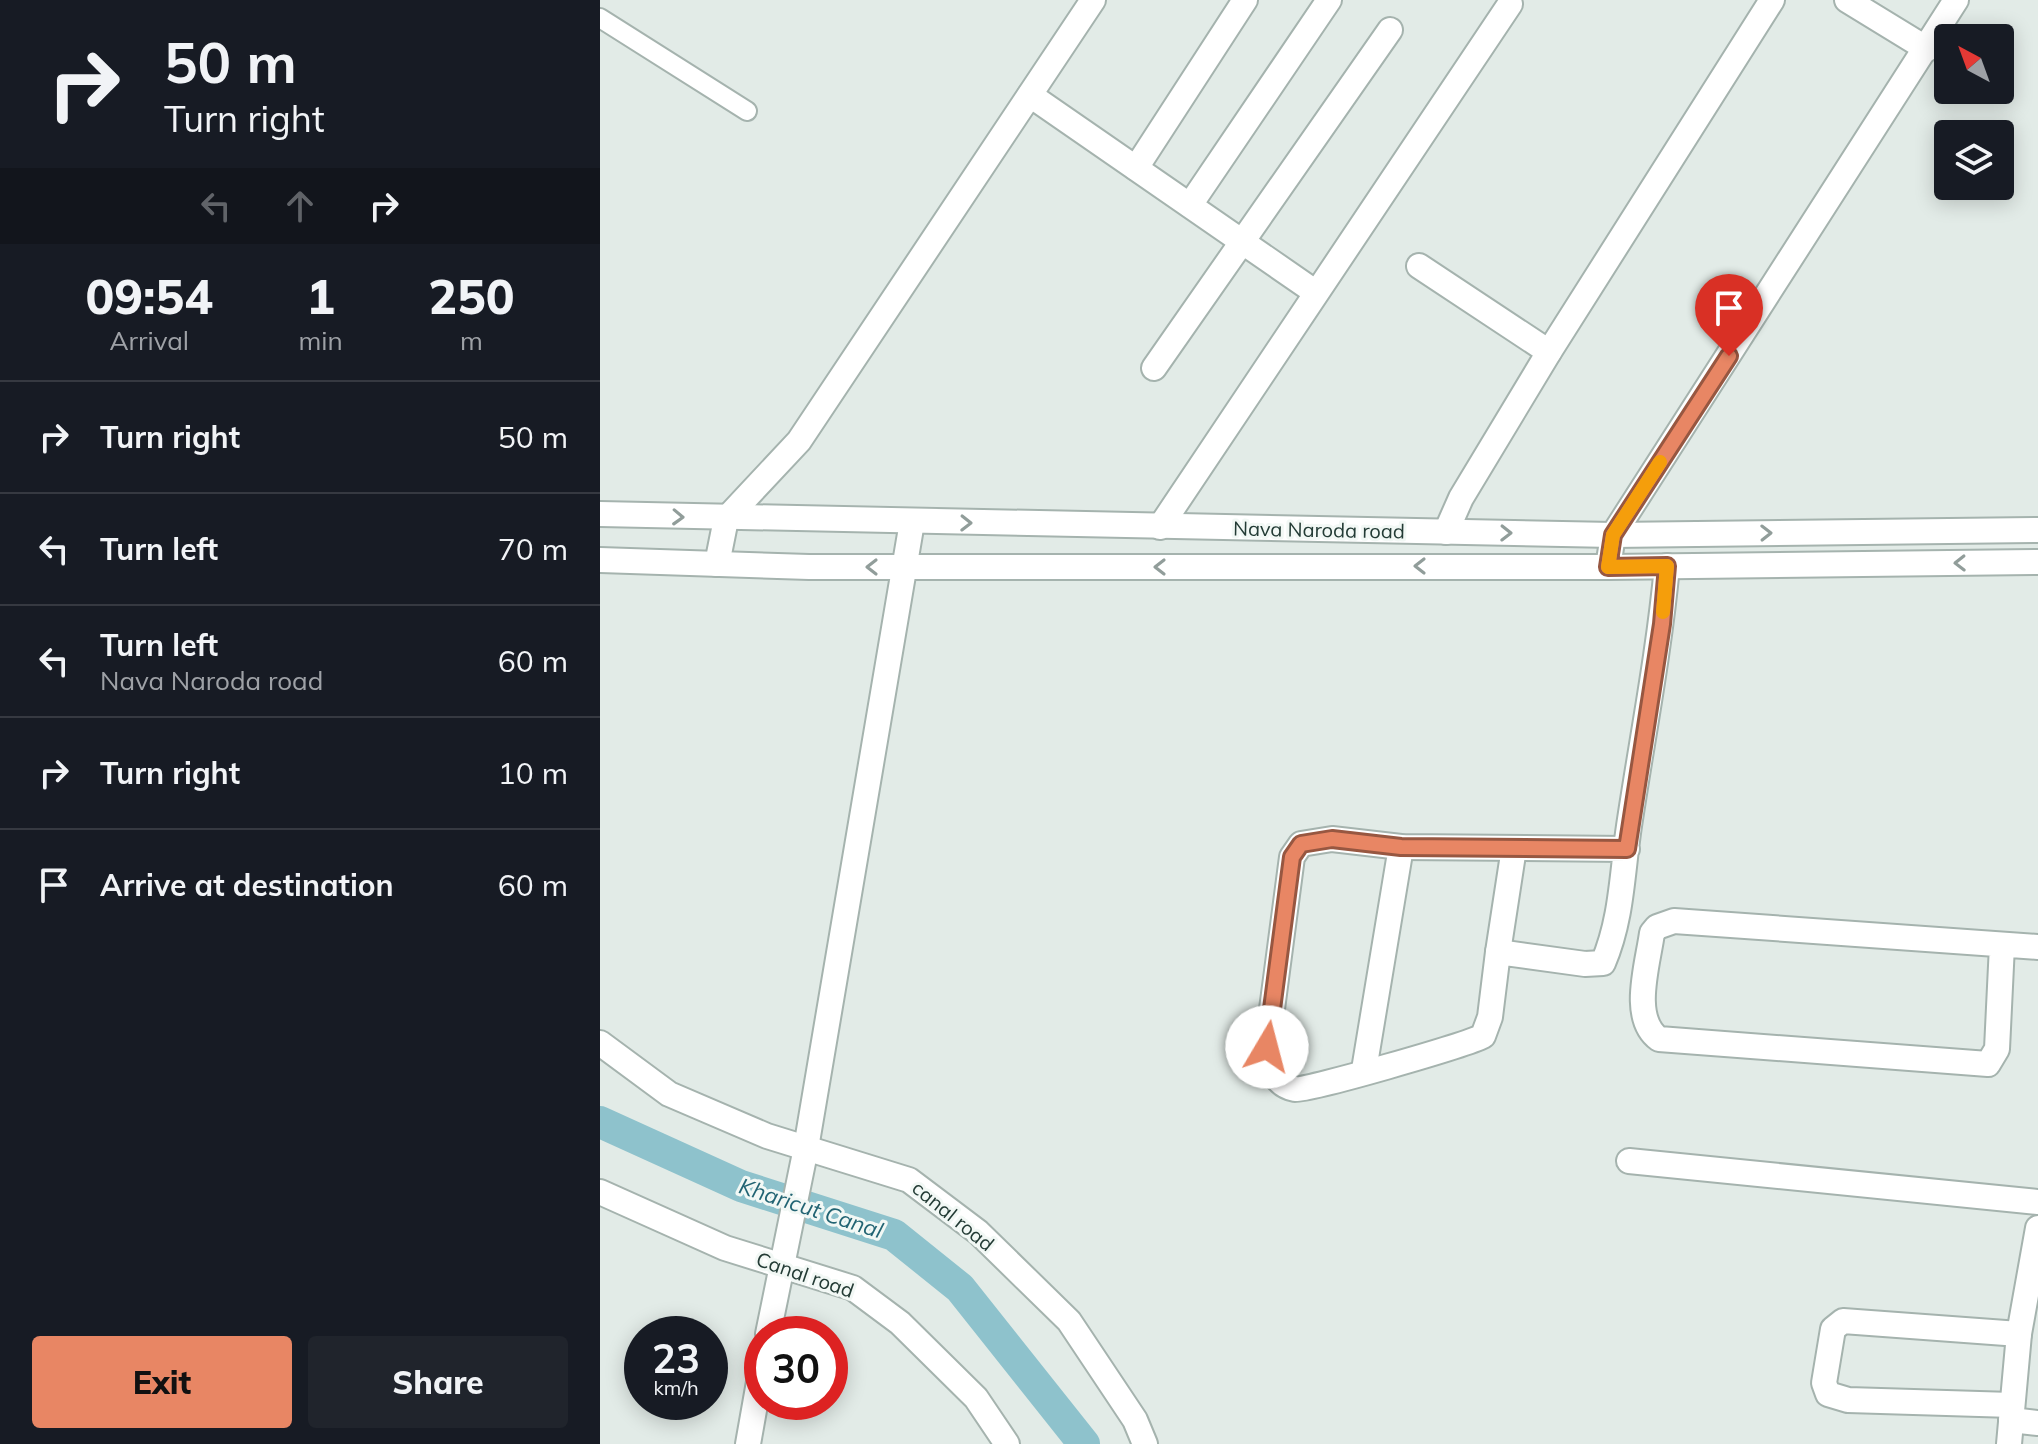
<!DOCTYPE html>
<html lang="en">
<head>
<meta charset="utf-8">
<style>
	body { margin:0; font-family:Mulish,sans-serif; background:#20242c; color:#f1f3f6; height:100vh; display:flex; flex-direction:column; font-size:30px; white-space:nowrap }
	* { box-sizing:border-box; margin:0 }
	p { font-size:26px; color:#9ea1a6 }
	.icon { flex:none; width:44px; height:44px; fill:none; stroke:currentColor; stroke-width:2; stroke-linecap:round; stroke-linejoin:round }
	.map { position:relative; flex:1; overflow:hidden }
	.sheet { display:flex; flex-direction:column; background:#171b24; width:600px }
	.sheet>* { flex:none }
	.hud { background:#171b24; color:#f1f3f6; overflow:hidden }
	.needle { width:52px; rotate:319deg }
	.tools { position:absolute; left:1334px; top:24px; display:grid; gap:16px }
	.tools a { display:grid; place-items:center; width:80px; height:80px; border-radius:8px; background:#171b24; box-shadow:0 4px 20px #0003; font-size:40px }
	.speed { position:absolute; left:24px; top:1316px; display:flex; gap:16px; font-size:40px; font-weight:700; text-align:center }
	.speed>* { display:grid; place-content:center; width:104px; height:104px; border-radius:50%; background:#171b24; box-shadow:0 4px 20px #0003; line-height:1 }
	.speed small { font-size:20px; font-weight:400 }
	.speed .limit { border:12px solid #d22; background:#fff; color:#111 }
	.pin { position:absolute; display:grid; place-items:center; width:68px; height:68px; color:#fff; margin:-82px -34px; border-radius:50% 50% 50% 0; rotate:-45deg; box-shadow:0 0 8px #0007 }
	.pin .icon { rotate:45deg }
	.me { position:absolute; width:88px; margin:-44px; rotate:8deg; stroke-linejoin:round; filter:drop-shadow(0 0 6px #0008) }
	.turn { display:flex; align-items:center; gap:28px; height:168px; padding:0 32px; font-size:36px }
	.turn .icon { width:104px; height:104px; stroke-width:2.5 }
	.turn b { display:block; font-size:56px; line-height:68px }
	.lanes { display:flex; align-items:center; height:76px; padding:0 32px; background:#0003; justify-content:center; gap:40px; direction:ltr }
	.lanes .off { opacity:.35 }
	.eta { display:flex; justify-content:space-evenly; align-items:center; height:136px; text-align:center }
	.eta b { font-size:48px; font-weight:800; line-height:56px }
	.button { display:flex; gap:16px; margin-top:auto; padding:16px 32px }
	.button a { flex:1; height:92px; border-radius:8px; background:#e88664; color:#111; font-size:32px; font-weight:800; line-height:92px; text-align:center }
	.button a+a { background:#20242c; color:#f1f3f6 }
	ul { padding:0; list-style:none }
	li { display:flex; align-items:center; gap:24px; height:112px; padding:0 32px; border-top:2px solid #363941 }
	li div { flex:1 }
	li b { display:block; font-size:30px }
	li em { font-style:normal }
	main { display:flex; flex:1; min-height:0 }
	.map>svg:first-child { display:block }
	.lines { fill:none; stroke-linecap:round; stroke-linejoin:round }
	.canal { stroke:#8ec2cc; stroke-width:32 }
	.service-casing { stroke:#a5b3ae; stroke-width:22 }
	.minor-casing { stroke:#a5b3ae; stroke-width:28 }
	.tertiary-casing { stroke:#a5b3ae; stroke-width:28 }
	.service { stroke:#fff; stroke-width:18 }
	.minor { stroke:#fff; stroke-width:24 }
	.tertiary { stroke:#fff; stroke-width:24 }
	.oneway { stroke:#919d9a }
	.route-casing { stroke:#975741; stroke-width:20 }
	.route { stroke:#e88664; stroke-width:14 }
	.slow { stroke:#f59e0b; stroke-width:14 }
	.labels { text-anchor:middle; stroke-width:6; stroke-linejoin:round; paint-order:stroke }
	.street-label { font-size:20px; fill:#233b35; stroke:#f2f8f5 }
	.water-label { font-size:22px; font-style:italic; fill:#226473; stroke:#f2f8f5 }
</style>
</head>
<body>
<main>
<section class="sheet">
<div class="hud">
<div class="turn"><svg class="icon" aria-label="right" viewBox="0 0 24 24"><path d="M7 20v-9h11M14 6l5 5-5 5"/></svg><div><b>50 m</b>Turn right</div></div>
<div class="lanes"><svg class="icon off" aria-label="left" viewBox="0 0 24 24"><path d="M17 20v-9H6M10 6l-5 5 5 5"/></svg><svg class="icon off" aria-label="ahead" viewBox="0 0 24 24"><path d="M12 20V5M6 11l6-6 6 6"/></svg><svg class="icon" aria-label="right" viewBox="0 0 24 24"><path d="M7 20v-9h11M14 6l5 5-5 5"/></svg></div>
</div>
<div class="eta">
<div><b>09:54</b><p>Arrival</p></div>
<div><b>1</b><p>min</p></div>
<div><b>250</b><p>m</p></div>
</div>
<ul>
<li><svg class="icon" aria-label="right" viewBox="0 0 24 24"><path d="M7 20v-9h11M14 6l5 5-5 5"/></svg><div><b>Turn right</b></div><em>50 m</em></li>
<li><svg class="icon" aria-label="left" viewBox="0 0 24 24"><path d="M17 20v-9H6M10 6l-5 5 5 5"/></svg><div><b>Turn left</b></div><em>70 m</em></li>
<li><svg class="icon" aria-label="left" viewBox="0 0 24 24"><path d="M17 20v-9H6M10 6l-5 5 5 5"/></svg><div><b>Turn left</b><p>Nava Naroda road</p></div><em>60 m</em></li>
<li><svg class="icon" aria-label="right" viewBox="0 0 24 24"><path d="M7 20v-9h11M14 6l5 5-5 5"/></svg><div><b>Turn right</b></div><em>10 m</em></li>
<li><svg class="icon" aria-label="arrive" viewBox="0 0 24 24"><path d="M6 21V4h12l-3 4 3 4H6"/></svg><div><b>Arrive at destination</b></div><em>60 m</em></li>
</ul>
<div class="button"><a>Exit</a><a>Share</a></div>
</section>
<div class="map">
<svg width="1438" height="1444" viewBox="0 0 1438 1444">
	<rect width="100%" height="100%" fill="#e2ebe7"/>
	<g class="lines">
		<polyline class="canal" points="0,1122 141,1186 294,1235 360,1288 484,1444"/>
		<g class="service-casing">
			<polyline id="service" points="0,18 147,111"/>
		</g>
		<g class="minor-casing">
			<g id="minor">
				<polyline points="1247,0 1327,49"/>
				<polyline points="430,95 715,292"/>
				<polyline points="536,168 645,0"/>
				<polyline points="590,205 729,0"/>
				<polyline points="819,266 949,352"/>
				<polyline points="554,368 790,30"/>
				<polyline points="560,527 910,4"/>
				<polyline points="846,532 861,498 949,352 1172,0"/>
				<polyline points="117,564 126,519 199,441 493,0"/>
				<polyline points="1008,567 1013,535 1356,0"/>
				<path d="M1027,849l-226,-2 -69,-8 -31,5 -9,13 -25,190c1,17 7,38 28,42 12,2 171,-44 188,-53l7,-19 8,-65 87,12 18,-1c19,-44 19,-90 26,-137 13,-87 30,-173 38,-260"/>
				<path d="M1402,945l-5,104 -9,15 -329,-25c-29,-21 -11,-75 -7,-106l5,-6 17,-6 364,26"/>
				<polyline points="898,952 914,848"/>
				<polyline points="0,1043 69,1094 167,1136 309,1180 378,1232 469,1321 535,1420 545,1444"/>
				<polyline points="764,1070 801,847"/>
				<polyline points="1029,1161 1438,1202"/>
				<polyline points="0,1192 125,1248 253,1288 300,1323 376,1398 407,1444"/>
				<polyline points="168,1334 206,1148 312,522"/>
				<polyline points="1412,1405 1248,1400 1228,1394 1224,1383 1233,1329 1243,1321 1419,1334"/>
				<polyline points="1411,1420 1438,1423"/>
				<polyline points="148,1444 162,1365"/>
				<polyline points="1409,1444 1419,1334 1438,1228"/>
			</g>
		</g>
		<g class="tertiary-casing">
			<g id="tertiary">
				<polyline points="0,514 1013,535 1438,530"/>
				<polyline points="0,560 209,567 1008,567 1438,562"/>
			</g>
		</g>
		<use href="#service" class="service"/>
		<use href="#minor" class="minor"/>
		<use href="#tertiary" class="tertiary"/>
	</g>
	<defs><path id="oneway-chevron" d="M-2-3.5L2.5 0L-2 3.5" fill="none" stroke-width="1.6" stroke-linecap="round" stroke-linejoin="round" transform="scale(2)"/></defs>
	<g class="oneway">
		<use href="#oneway-chevron" transform="translate(78 517) rotate(2)"/>
		<use href="#oneway-chevron" transform="translate(366 523) rotate(1)"/>
		<use href="#oneway-chevron" transform="translate(906 533) rotate(1)"/>
		<use href="#oneway-chevron" transform="translate(1166 533) rotate(-1)"/>
		<use href="#oneway-chevron" transform="translate(1360 563) rotate(179)"/>
		<use href="#oneway-chevron" transform="translate(820 566) rotate(180)"/>
		<use href="#oneway-chevron" transform="translate(272 567) rotate(180)"/>
		<use href="#oneway-chevron" transform="translate(560 567) rotate(180)"/>
	</g>
	<g class="lines">
		<g class="route-casing">
			<polyline id="route" points="667,1047 692,857 701,844 732,839 801,847 1027,849 1062,624 1067,566 1008,567 1013,535 1129,356"/>
		</g>
		<use href="#route" class="route"/>
		<polyline class="slow" points="1060,462 1013,535 1008,567 1067,566 1063,612"/>
	</g>
	<g class="labels">
		<g class="street-label">
			<text transform="translate(719 530) rotate(1)" y="7">Nava Naroda road</text>
			<text transform="translate(353 1216) rotate(39)" y="7">canal road</text>
			<text transform="translate(205 1275) rotate(19)" y="7">Canal road</text>
		</g>
		<g class="water-label">
			<text transform="translate(211 1208) rotate(18)" y="8">Kharicut Canal</text>
		</g>
	</g>
</svg>
<div class="tools">
<a><svg class="needle" viewBox="-14 -14 28 28"><path d="M0-13l5 13h-10z" fill="#e53935"/><path d="M0 13l5-13h-10z" fill="#9ea1a6"/></svg></a>
<a><svg class="icon" aria-label="layers" viewBox="0 0 24 24"><path d="M12 4l9 5-9 5-9-5zM3 14l9 5 9-5"/></svg></a>
</div>
<div class="speed"><div>23<small>km/h</small></div><div class="limit">30</div></div>
<div class="pin" style="left:1129px;top:356px;background:#d93025"><svg class="icon" aria-label="arrive" viewBox="0 0 24 24"><path d="M6 21V4h12l-3 4 3 4H6"/></svg></div>
<svg class="me" style="left:667px;top:1047px" viewBox="-20 -20 40 40"><circle r="19" fill="#fff"/><path d="M0-13L10 11 0 6-10 11z" fill="#e88664"/></svg>
</div>
</main>
</body>
</html>
